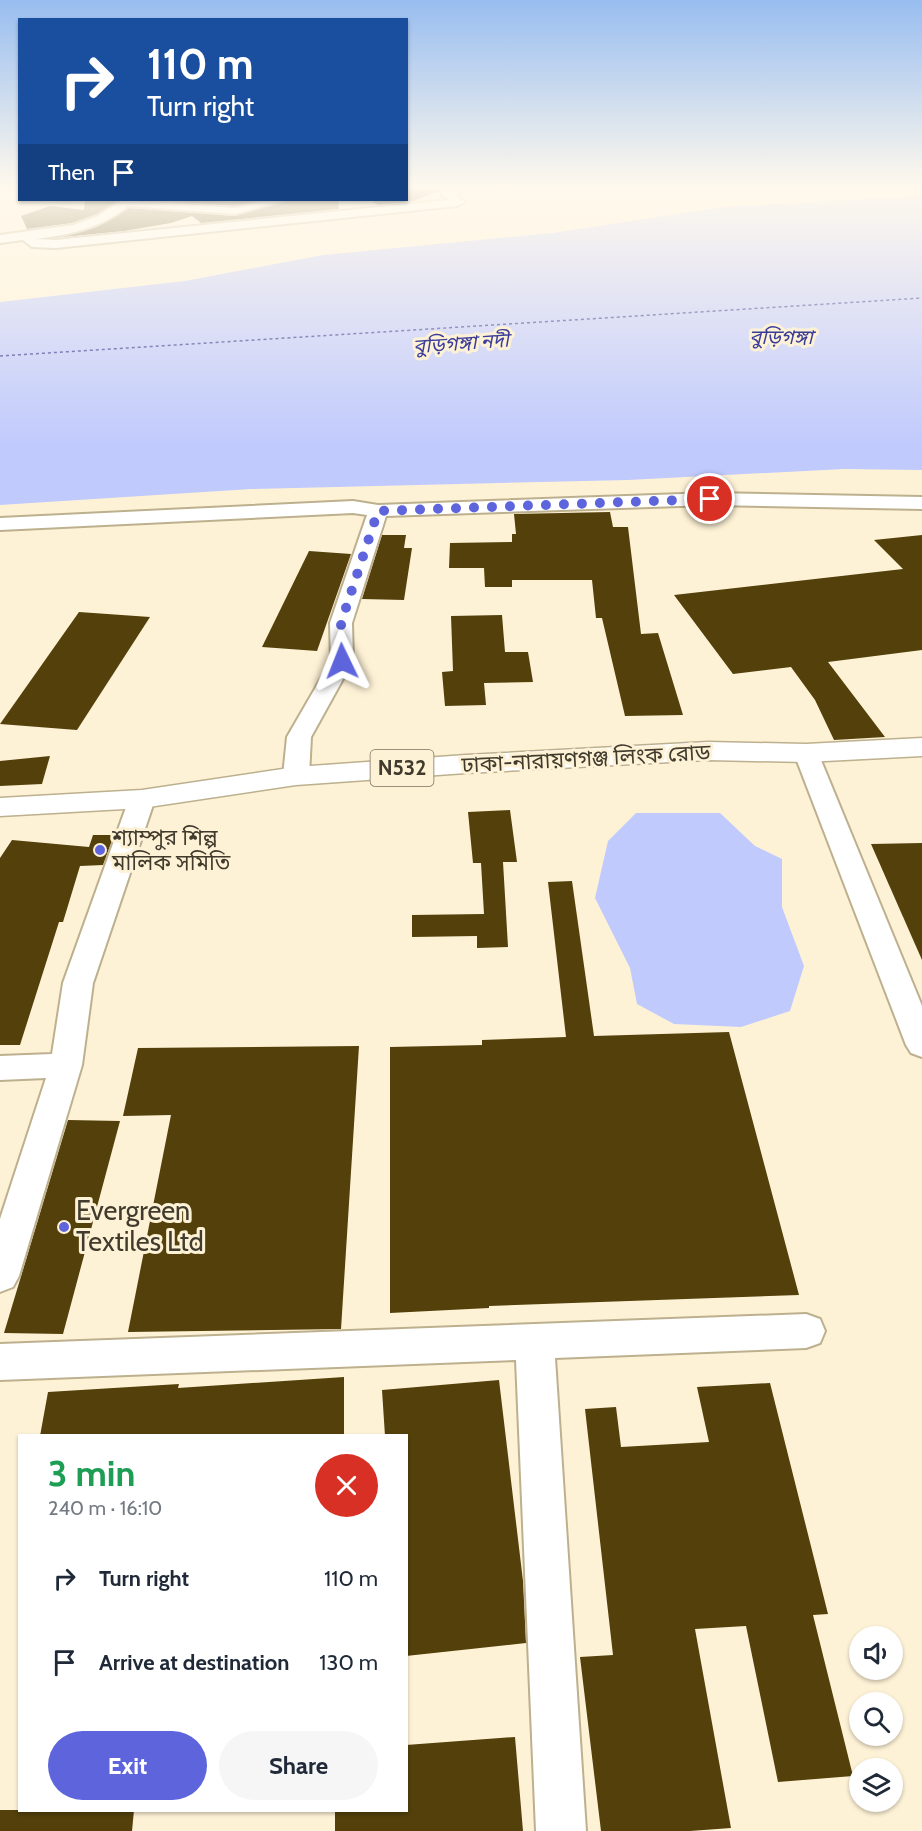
<!DOCTYPE html>
<html lang="en">
<head>
<meta charset="utf-8">
<style>
	body { margin:0; font-family:Cabin,"Noto Sans Bengali",sans-serif; background:#f6f6f7; color:#1f2937; height:100vh; display:flex; flex-direction:column; font-size:22px; white-space:nowrap }
	* { box-sizing:border-box; margin:0 }
	p { font-size:20px; color:#747a83 }
	.icon { flex:none; width:33px; height:33px; fill:none; stroke:currentColor; stroke-width:2; stroke-linecap:round; stroke-linejoin:round }
	.map { position:relative; flex:1; overflow:hidden }
	.drawer { position:absolute; left:18px; top:1434px; width:390px; height:378px; display:flex; flex-direction:column; background:#fff; border-radius:0px; box-shadow:0 2px 4px #0004 }
	.drawer>* { flex:none }
	.hud { position:absolute; left:18px; top:18px; width:390px; height:183px; border-radius:0px; box-shadow:0 2px 4px #0004; background:#1a4fa0; color:#fff; overflow:hidden }
	.tools { position:absolute; left:849px; top:1626px; display:grid; gap:12px }
	.tools a { display:grid; place-items:center; width:54px; height:54px; border-radius:50%; background:#fff; box-shadow:0 2px 4px #0004; font-size:30px }
	.pin { position:absolute; display:grid; place-items:center; width:51px; height:51px; color:#fff; margin:-26px; border:3px solid #fff; border-radius:50%; box-shadow:0 2px 6px #0007 }
	.me { position:absolute; width:66px; margin:-33px; rotate:358deg; stroke-linejoin:round; filter:drop-shadow(0 0 4px #0008) }
	.turn { display:flex; align-items:center; gap:21px; height:126px; padding:0 30px; font-size:27px }
	.turn .icon { width:78px; height:78px; stroke-width:2.5 }
	.turn b { display:block; font-size:42px; line-height:51px }
	.then { display:flex; align-items:center; height:57px; padding:0 30px; background:#0003; gap:12px; font-size:22px }
	.round { display:grid; place-items:center; flex:none; width:63px; height:63px; border-radius:32px; background:#f6f6f7 }
	.summary { display:flex; align-items:center; justify-content:space-between; height:102px; padding:0 30px }
	h1 { font-size:36px; font-weight:700; line-height:45px; color:#1e9e55 }
	.primary-button { display:flex; gap:12px; margin-top:auto; padding:12px 30px }
	.primary-button a { flex:1; height:69px; border-radius:36px; background:#5e64dc; color:#fff; font-size:24px; font-weight:700; line-height:69px; text-align:center }
	.primary-button a+a { background:#f6f6f7; color:#1f2937 }
	ul { padding:0; list-style:none }
	li { display:flex; align-items:center; gap:18px; height:84px; padding:0 30px }
	li div { flex:1 }
	li b { display:block; font-size:22px }
	li em { font-style:normal }
	.map>svg:first-child { display:block }
	.water { fill:#c0cafd }
	.lines { fill:none; stroke-linecap:round; stroke-linejoin:round }
	.ferry { stroke:#3a3c9a; stroke-width:1.5; stroke-dasharray:3 3; stroke-linecap:butt }
	.building { fill:#53400b }
	.street-casing { stroke:#bdb08e; stroke-width:4 }
	.highway-casing { stroke:#bdb08e; stroke-width:3 }
	.street { fill:#fff; fill-rule:evenodd }
	.highway { fill:#fff; fill-rule:evenodd }
	.route { stroke:#5e64dc; stroke-width:10; stroke-dasharray:0 18 }
	.poi-dot { fill:#5e64dc; stroke:#fef2d6; stroke-width:2 }
	.labels { text-anchor:middle; stroke-width:6; stroke-linejoin:round; paint-order:stroke }
	.far-water-label { font-size:20px; font-style:italic; fill:#3a3c9a; stroke:#fef2d6 }
	.shield { fill:#fef2d6; stroke:#7a7260; stroke-width:1.5 }
	.shield-label { font-size:21px; font-weight:bold; fill:#413b2d }
	.street-label { font-size:22px; fill:#413b2d; stroke:#fef2d6 }
	.poi-label { font-size:22px; fill:#413b2d; stroke:#fef2d6; text-anchor:start }
	.near-poi-label { font-size:27px; fill:#413b2d; stroke:#fef2d6; text-anchor:start }
</style>
</head>
<body>
<div class="map">
<svg width="922" height="1831" viewBox="0 0 922 1831">
	<rect width="100%" height="100%" fill="#fef2d6"/>
	<g class="water">
		<polygon points="922,196 922,470 844,469 628,480 251,489 0,505 0,302 185,281 323,255 553,233 722,207"/>
		<polygon points="636,813 720,813 755,846 782,859 782,907 804,966 790,1011 741,1027 674,1024 637,1004 630,968 595,898 608,841"/>
	</g>
	<g class="lines">
		<polyline class="ferry" points="0,356 922,298"/>
	</g>
	<g class="building">
		<polygon points="406,189 439,189 439,191 413,201 378,205 370,200 406,200"/>
		<polygon points="85,200 119,200 97,214 72,223 27,229 21,216 50,206 84,210"/>
		<polygon points="147,200 260,200 235,206"/>
		<polygon points="287,200 338,200 339,209 201,223 192,216 171,223 124,231 63,237 97,227 129,208 235,216"/>
		<polygon points="610,512 613,527 628,527 641,634 658,633 683,715 625,716 602,618 596,618 592,580 512,580 512,587 485,587 484,568 449,568 450,543 512,542 512,534 516,534 514,514"/>
		<polygon points="382,535 406,535 404,548 412,548 404,600 362,599"/>
		<polygon points="922,535 922,650 828,662 885,737 834,740 815,700 791,667 733,674 674,595 903,569 874,540"/>
		<polygon points="309,551 351,554 317,651 262,647"/>
		<polygon points="79,612 150,617 77,730 0,724"/>
		<polygon points="502,615 505,652 528,652 533,682 484,683 486,705 445,706 442,672 453,671 451,616"/>
		<polygon points="50,756 42,784 0,786 0,761"/>
		<polygon points="510,810 517,862 503,862 508,947 477,948 477,936 412,937 412,915 484,914 481,863 473,863 468,812"/>
		<polygon points="93,835 114,835 103,865 80,866 63,922 59,922 20,1045 0,1045 0,858 12,840 89,847"/>
		<polygon points="922,843 922,960 871,844"/>
		<polygon points="572,881 594,1036 729,1032 799,1295 489,1306 489,1308 390,1313 390,1047 482,1045 482,1040 566,1037 548,882"/>
		<polygon points="359,1046 341,1329 128,1332 171,1115 123,1116 138,1048"/>
		<polygon points="68,1120 120,1121 63,1334 4,1333"/>
		<polygon points="344,1377 344,1436 40,1436 48,1392 179,1384 178,1388"/>
		<polygon points="499,1380 523,1581 526,1643 406,1656 406,1436 385,1436 382,1390"/>
		<polygon points="770,1383 828,1614 813,1615 853,1776 778,1782 746,1626 695,1629 731,1828 690,1831 601,1831 580,1657 613,1655 585,1409 616,1407 621,1447 709,1442 697,1387"/>
		<polygon points="515,1737 523,1831 335,1831 335,1810 406,1810 406,1745"/>
		<polygon points="0,1810 134,1810 132,1831 0,1831"/>
	</g>
	<g class="lines">
		<g class="street-casing">
			<g id="street">
				<path d="M468,189l-13,5 10,8 -8,4 -401,42 -24,-1 -9,-7 -23,3v-8l73,-10 25,-9 24,-16 113,8 32,-8h18l-50,14 -107,-8c-27,22 -58,29 -93,33l21,1 393,-40 -8,-6v-4z"/>
				<polygon points="710,493 922,497 922,509 710,505 386,516 352,623 353,661 311,737 309,776 305,781 296,784 287,781 283,776 287,737 331,661 330,623 367,515 353,513 0,530 0,518 353,501 378,505"/>
				<polygon points="806,746 815,748 818,753 922,1006 922,1057 911,1053 906,1045 794,753 797,748"/>
				<polygon points="142,791 151,794 155,799 93,983 82,1065 19,1276 13,1287 0,1292 0,1219 46,1078 0,1080 0,1056 52,1054 63,983 129,799 133,794"/>
				<polygon points="806,1314 820,1319 825,1331 820,1343 806,1348 555,1358 586,1831 536,1831 516,1360 0,1380 0,1344"/>
			</g>
		</g>
		<g class="highway-casing">
			<polygon id="highway" points="922,738 922,756 806,762 708,760 466,773 296,785 142,808 0,816 0,798 142,790 296,767 466,755 708,742 806,744"/>
		</g>
		<use href="#street" class="street"/>
		<use href="#highway" class="highway"/>
	</g>
	<linearGradient id="sky" x2="0" y2="1"><stop stop-color="#98bdf0"/><stop offset="0.42" stop-color="#fff9ed"/><stop offset="1" stop-color="#fff9ed" stop-opacity="0"/></linearGradient>
	<rect width="922" height="445" fill="url(#sky)"/>
	<g class="lines">
		<polyline class="route" points="342,661 341,623 378,511 710,499"/>
	</g>
	<g class="poi-dot">
		<circle cx="100" cy="850" r="6"/>
		<circle cx="64" cy="1227" r="6"/>
	</g>
	<g class="labels">
		<g class="far-water-label">
			<text x="781" y="344">বুড়িগঙ্গা</text>
			<text transform="translate(461 343) rotate(-4)" y="7">বুড়িগঙ্গা নদী</text>
		</g>
		<rect class="shield" x="370.5" y="750" width="63" height="36" rx="4.5"/>
		<g class="shield-label">
			<text x="402" y="775">N532</text>
		</g>
		<g class="street-label">
			<text transform="translate(586 758) rotate(-3)" y="8">ঢাকা-নারায়ণগঞ্জ লিংক রোড</text>
		</g>
		<g class="poi-label">
			<text x="112" y="845">শ্যাম্পুর শিল্প<tspan x="112" dy="25">মালিক সমিতি</tspan></text>
		</g>
		<g class="near-poi-label">
			<text x="76" y="1220">Evergreen<tspan x="76" dy="31">Textiles Ltd</tspan></text>
		</g>
	</g>
</svg>
<div class="tools">
<a><svg class="icon" aria-label="sound" viewBox="0 0 24 24"><path d="M4 9h4l5-4v14l-5-4H4zM17 9q2 3 0 6"/></svg></a>
<a><svg class="icon" aria-label="search" viewBox="0 0 24 24"><circle cx="10" cy="10" r="6"/><path d="M15 15l6 6"/></svg></a>
<a><svg class="icon" aria-label="layers" viewBox="0 0 24 24"><path d="M12 4l9 5-9 5-9-5zM3 14l9 5 9-5"/></svg></a>
</div>
<div class="pin" style="left:710px;top:499px;background:#d93025"><svg class="icon" aria-label="arrive" viewBox="0 0 24 24"><path d="M6 21V4h12l-3 4 3 4H6"/></svg></div>
<svg class="me" style="left:342px;top:661px" viewBox="-20 -20 40 40"><path d="M0-17L14 15 0 8-14 15z" fill="#5e64dc" stroke="#fff" stroke-width="4"/></svg>
<div class="hud">
<div class="turn"><svg class="icon" aria-label="right" viewBox="0 0 24 24"><path d="M7 20v-9h11M14 6l5 5-5 5"/></svg><div><b>110 m</b>Turn right</div></div>
<div class="then">Then<svg class="icon" aria-label="arrive" viewBox="0 0 24 24"><path d="M6 21V4h12l-3 4 3 4H6"/></svg></div>
</div>
<section class="drawer">
<div class="summary"><div><h1>3 min</h1><p>240 m · 16:10</p></div><a class="round" style="background:#d93025;color:#fff"><svg class="icon" aria-label="close" viewBox="0 0 24 24"><path d="M6 6l12 12M18 6L6 18"/></svg></a></div>
<ul>
<li><svg class="icon" aria-label="right" viewBox="0 0 24 24"><path d="M7 20v-9h11M14 6l5 5-5 5"/></svg><div><b>Turn right</b></div><em>110 m</em></li>
<li><svg class="icon" aria-label="arrive" viewBox="0 0 24 24"><path d="M6 21V4h12l-3 4 3 4H6"/></svg><div><b>Arrive at destination</b></div><em>130 m</em></li>
</ul>
<div class="primary-button"><a>Exit</a><a>Share</a></div>
</section>
</div>
</body>
</html>
